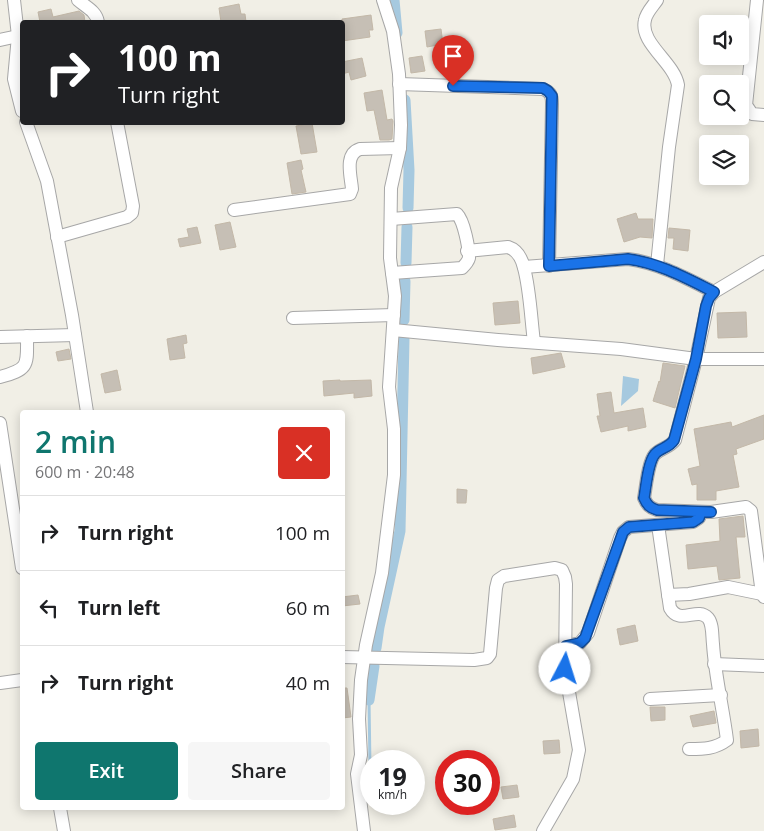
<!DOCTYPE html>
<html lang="en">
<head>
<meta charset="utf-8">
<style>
	body { margin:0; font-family:"Open Sans",sans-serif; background:#f6f6f6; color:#202124; height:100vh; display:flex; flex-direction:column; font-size:19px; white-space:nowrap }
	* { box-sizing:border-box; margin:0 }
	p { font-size:16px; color:#757577 }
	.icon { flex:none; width:28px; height:28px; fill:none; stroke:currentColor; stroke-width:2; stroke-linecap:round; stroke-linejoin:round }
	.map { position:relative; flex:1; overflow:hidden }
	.drawer { position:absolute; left:20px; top:410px; width:325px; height:400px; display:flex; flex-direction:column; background:#fff; border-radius:5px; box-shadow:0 2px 12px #0003 }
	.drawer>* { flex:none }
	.guide { position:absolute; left:20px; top:20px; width:325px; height:105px; border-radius:5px; box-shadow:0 2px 12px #0003; background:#202124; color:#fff; overflow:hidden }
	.tools { position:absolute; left:699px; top:15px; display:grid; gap:10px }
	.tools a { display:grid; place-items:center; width:50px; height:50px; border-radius:5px; background:#fff; box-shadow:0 2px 12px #0003; font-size:25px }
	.speed { position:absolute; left:360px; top:750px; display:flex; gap:10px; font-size:25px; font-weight:700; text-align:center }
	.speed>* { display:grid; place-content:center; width:65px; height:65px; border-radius:50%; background:#fff; box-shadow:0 2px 12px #0003; line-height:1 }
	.speed small { font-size:12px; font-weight:400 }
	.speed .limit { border:8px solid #d22; background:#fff; color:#111 }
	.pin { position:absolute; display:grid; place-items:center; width:42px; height:42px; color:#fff; margin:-51px -21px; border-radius:50% 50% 50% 0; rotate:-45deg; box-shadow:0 0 5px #0007 }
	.pin .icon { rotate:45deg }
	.me { position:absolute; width:55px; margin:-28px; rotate:5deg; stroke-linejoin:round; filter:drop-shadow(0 0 4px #0008) }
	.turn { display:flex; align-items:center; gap:18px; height:105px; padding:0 15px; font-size:22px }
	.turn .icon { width:65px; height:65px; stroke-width:2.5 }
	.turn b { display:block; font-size:35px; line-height:42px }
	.round { display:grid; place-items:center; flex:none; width:52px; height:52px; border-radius:5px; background:#f6f6f6 }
	.summary { display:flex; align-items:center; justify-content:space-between; height:85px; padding:0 15px }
	h1 { font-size:30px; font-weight:600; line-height:38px; color:#0f766e }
	.action { display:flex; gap:10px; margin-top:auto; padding:10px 15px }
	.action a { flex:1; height:58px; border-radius:5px; background:#0f766e; color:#fff; font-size:20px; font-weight:600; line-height:58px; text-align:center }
	.action a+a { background:#f6f6f6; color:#202124 }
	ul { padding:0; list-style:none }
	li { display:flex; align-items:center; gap:15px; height:75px; padding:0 15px; border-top:1px solid #e0e0e0 }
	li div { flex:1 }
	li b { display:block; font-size:19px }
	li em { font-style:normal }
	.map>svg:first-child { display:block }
	.water { fill:#a6c9df }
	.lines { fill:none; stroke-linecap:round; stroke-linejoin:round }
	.stream { stroke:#a6c9df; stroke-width:3 }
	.canal { stroke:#a6c9df; stroke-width:11 }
	.building { fill:#c6bfb5; stroke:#c3b8a8 }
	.street-casing { stroke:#a7a7a7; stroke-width:14 }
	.street { stroke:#fff; stroke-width:12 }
	.route-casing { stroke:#114b97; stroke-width:12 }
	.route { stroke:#1a73e8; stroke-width:9 }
</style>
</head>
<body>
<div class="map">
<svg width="764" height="831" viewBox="0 0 764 831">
	<rect width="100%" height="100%" fill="#f1efe6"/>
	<polygon class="water" points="623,376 639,379 638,391 621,406"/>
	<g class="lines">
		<polyline class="stream" points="369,700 370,767"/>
		<g class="canal">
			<polyline points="394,0 397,33"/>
			<polyline points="405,100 409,170 408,208"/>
			<polyline points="406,263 407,227"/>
			<polyline points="404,320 405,281"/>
			<polyline points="376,648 379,627 400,531 404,339"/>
			<polyline points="369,700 374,666"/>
		</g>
	</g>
	<g class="building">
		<polygon points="239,4 241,14 245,14 246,22 221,22 219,8"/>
		<polygon points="51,9 53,17 79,11 84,15 85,22 40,22 38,12"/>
		<polygon points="371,15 373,30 369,30 370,37 342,41 342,19"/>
		<polygon points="441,29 443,44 427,47 425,31"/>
		<polygon points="422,56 425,71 411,73 409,58"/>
		<polygon points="362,58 366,76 351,80 349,72 342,74 342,62"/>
		<polygon points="382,90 387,120 392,119 393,121 392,139 389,140 380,140 374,110 367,111 364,93"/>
		<polygon points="312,123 317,152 301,154 296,126"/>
		<polygon points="301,160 303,169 301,170 306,192 292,194 287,163"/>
		<polygon points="636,213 638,219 653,219 652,238 640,237 624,242 617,219"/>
		<polygon points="230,222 236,247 220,250 215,225"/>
		<polygon points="197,227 201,243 180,247 178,239 189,237 187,229"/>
		<polygon points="669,228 690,230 688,251 673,249 674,238 668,238"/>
		<polygon points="518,301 520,323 495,325 493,303"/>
		<polygon points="746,312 747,337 718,338 717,313"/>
		<polygon points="186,335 187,343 183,344 185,358 170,360 167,339"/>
		<polygon points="69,349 71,359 58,361 56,352"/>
		<polygon points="561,353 565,367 533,374 531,358"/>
		<polygon points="663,363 685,366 675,408 653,401 659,381 660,382"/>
		<polygon points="117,370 121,390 105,393 101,374"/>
		<polygon points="340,380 340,381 371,380 372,396 354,398 354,393 324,396 323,381"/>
		<polygon points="611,392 614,413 643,408 646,427 628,431 628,426 601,432 597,416 600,416 597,394"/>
		<polygon points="764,415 764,439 736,449 737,454 733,455 739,487 716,491 716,500 697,500 697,484 692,485 688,469 700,466 694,429 731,422 732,427"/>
		<polygon points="457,489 467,490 466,503 457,503"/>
		<polygon points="743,516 745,537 736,537 740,578 719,580 717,566 688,569 686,545 720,541 719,519"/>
		<polygon points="358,595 360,604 342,606 342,597"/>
		<polygon points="635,625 638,641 620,645 617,629"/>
		<polygon points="342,688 347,688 351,717 342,718"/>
		<polygon points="650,707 665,707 665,720 651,721"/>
		<polygon points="714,711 716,723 693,727 690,716"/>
		<polygon points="758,729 759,746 741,748 740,731"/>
		<polygon points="559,740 560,753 544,754 543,741"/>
		<polygon points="517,785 519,797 503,799 501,787"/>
		<polygon points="514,815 516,827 495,830 493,819"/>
	</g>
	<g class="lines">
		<g class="street-casing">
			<g id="street">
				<polyline points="14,0 18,36 14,79 22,111"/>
				<path d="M78,0c8,7 18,11 20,22"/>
				<polyline points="757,0 746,105 752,114 764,115"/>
				<polyline points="0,40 18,36"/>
				<path d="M399,84l144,5c8,3 9,7 9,15l-3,162"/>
				<polyline points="26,122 47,181 72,315 87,412"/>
				<path d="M234,210l116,-16 2,-5c-1,-13 -8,-35 8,-40l40,-1"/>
				<path d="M391,219l66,-5c7,7 12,34 12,44 -1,4 -4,7 -7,10l-70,5"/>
				<polyline points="57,237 127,217 132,213 133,206 117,122"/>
				<path d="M467,251l41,-4c9,3 14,12 16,21 6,22 7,51 10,74"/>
				<path d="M764,262l-50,30 -5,6 -13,61 -21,81c-6,8 -14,8 -20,14 -7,8 -9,33 -11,44 3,7 6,10 13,12l54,2 35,-5 5,4 11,83 2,3"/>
				<path d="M657,265l12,-118 9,-62c-4,-23 -39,-42 -33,-65 1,-7 8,-14 12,-20"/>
				<path d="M524,267l104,-8c31,4 58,19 86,33"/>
				<polyline points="293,318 394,315"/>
				<polyline points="393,330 498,340 621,349 696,359 764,359"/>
				<polyline points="0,337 75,335"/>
				<path d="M0,377c30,-8 27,-12 27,-41"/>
				<polyline points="0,423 22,568"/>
				<path d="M658,525l12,83c10,18 27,-2 38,10 5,6 4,18 5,26 2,32 10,64 14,96 -12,9 -23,9 -38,9"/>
				<polyline points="668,595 689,594 728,587 762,594 764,589"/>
				<polyline points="566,646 580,643 588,633 620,538 623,532 629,527 693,522 699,518 701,512 708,512"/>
				<polyline points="342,657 474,660 487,658 490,654 496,588 498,580 504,576 555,568 562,570 565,577 566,584 565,669 579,750 573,779 543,831"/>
				<polyline points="714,664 764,666"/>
				<polyline points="0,683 22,680"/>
				<polyline points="650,699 721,695"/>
				<polyline points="60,808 64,831"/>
				<polyline points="364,831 357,774 361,755 359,719 361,680 366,645 382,573 394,475 394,429 389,387 395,296 390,258 391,188 400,148 401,125 399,74 393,31 383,0"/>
			</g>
		</g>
		<use href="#street" class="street"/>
	</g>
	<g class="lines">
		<g class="route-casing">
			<path id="route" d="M453,86l90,2 5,3 4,5 -3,170 79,-7c31,4 58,19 86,33l-5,6 -3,8 -10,53 -22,81c-5,8 -14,8 -19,14 -7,8 -9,33 -11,44 3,7 6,10 13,12l54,2h-10l-2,6 -6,4 -64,5 -6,5 -38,106 -5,5 -14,3 -1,23"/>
		</g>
		<use href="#route" class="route"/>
	</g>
</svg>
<div class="tools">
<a><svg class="icon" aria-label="sound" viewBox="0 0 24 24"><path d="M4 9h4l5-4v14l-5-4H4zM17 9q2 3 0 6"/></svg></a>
<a><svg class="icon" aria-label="search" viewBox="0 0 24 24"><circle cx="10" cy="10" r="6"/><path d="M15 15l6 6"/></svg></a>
<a><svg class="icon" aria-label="layers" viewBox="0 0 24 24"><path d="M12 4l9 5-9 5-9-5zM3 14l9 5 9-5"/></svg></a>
</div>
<div class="speed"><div>19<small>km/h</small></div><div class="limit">30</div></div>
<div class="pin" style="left:453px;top:86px;background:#d93025"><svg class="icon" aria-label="arrive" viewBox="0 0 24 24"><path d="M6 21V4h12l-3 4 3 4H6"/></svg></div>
<svg class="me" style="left:565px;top:669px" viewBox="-20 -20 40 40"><circle r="19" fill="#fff"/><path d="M0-13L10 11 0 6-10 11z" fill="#1a73e8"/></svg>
<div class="guide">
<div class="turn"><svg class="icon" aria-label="right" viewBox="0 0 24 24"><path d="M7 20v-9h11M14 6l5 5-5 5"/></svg><div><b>100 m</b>Turn right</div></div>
</div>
<section class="drawer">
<div class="summary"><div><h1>2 min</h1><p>600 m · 20:48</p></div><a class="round" style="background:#d93025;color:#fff"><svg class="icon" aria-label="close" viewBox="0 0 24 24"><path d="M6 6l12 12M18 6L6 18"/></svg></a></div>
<ul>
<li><svg class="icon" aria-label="right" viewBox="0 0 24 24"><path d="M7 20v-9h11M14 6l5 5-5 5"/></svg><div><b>Turn right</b></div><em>100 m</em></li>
<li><svg class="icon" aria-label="left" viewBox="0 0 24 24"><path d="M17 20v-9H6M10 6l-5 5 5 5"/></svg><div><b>Turn left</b></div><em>60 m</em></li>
<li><svg class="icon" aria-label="right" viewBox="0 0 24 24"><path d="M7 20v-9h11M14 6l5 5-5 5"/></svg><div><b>Turn right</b></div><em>40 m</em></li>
</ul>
<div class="action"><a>Exit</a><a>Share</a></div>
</section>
</div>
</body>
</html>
